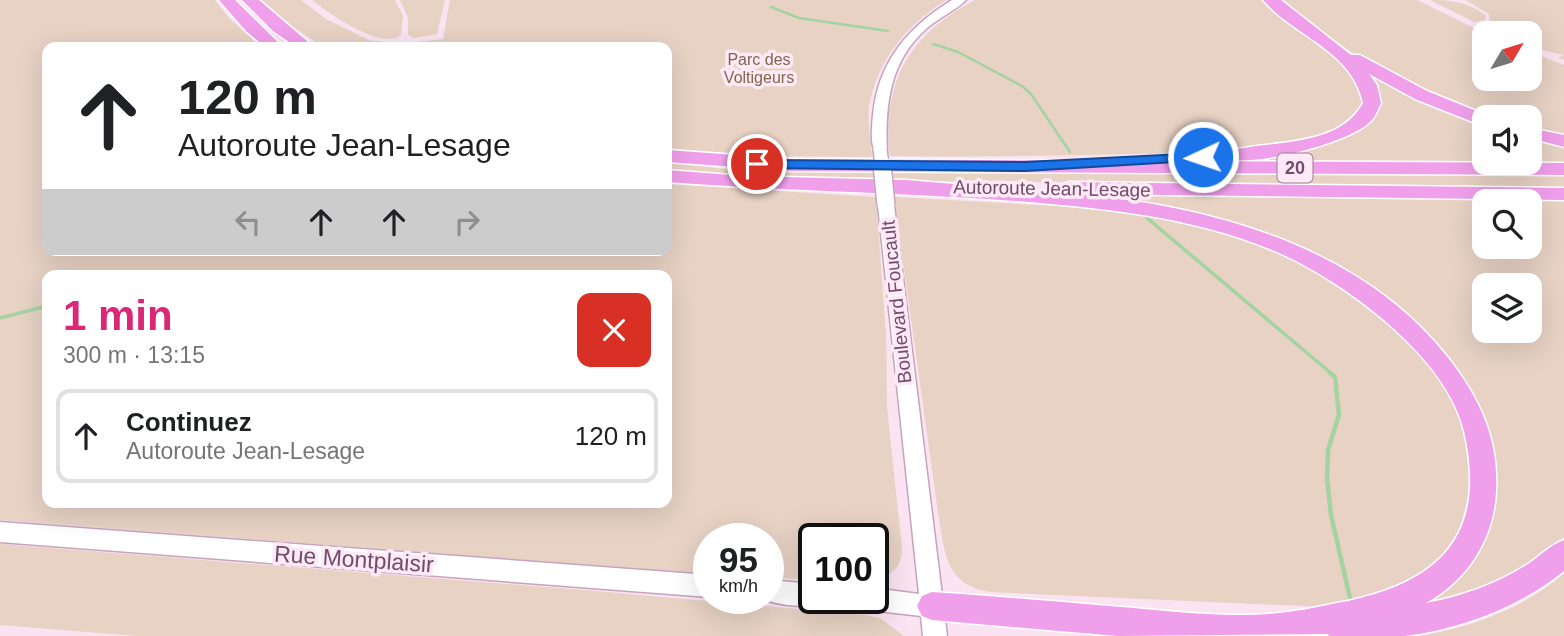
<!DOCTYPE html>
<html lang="fr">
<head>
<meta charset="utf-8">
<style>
	body { margin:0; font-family:Helvetica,sans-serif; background:#f2f2f2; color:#202124; height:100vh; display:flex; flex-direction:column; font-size:26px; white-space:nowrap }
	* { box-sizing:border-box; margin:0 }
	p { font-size:23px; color:#757577 }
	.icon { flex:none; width:38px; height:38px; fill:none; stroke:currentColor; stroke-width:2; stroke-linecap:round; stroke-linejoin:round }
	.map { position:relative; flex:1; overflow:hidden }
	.side { position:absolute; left:42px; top:270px; width:630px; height:238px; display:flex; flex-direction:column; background:#fff; border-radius:14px; box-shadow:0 7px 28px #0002 }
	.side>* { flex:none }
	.guide { position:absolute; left:42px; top:42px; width:630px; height:214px; border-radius:14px; box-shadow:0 7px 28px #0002; background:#fff; color:#202124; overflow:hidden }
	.needle { width:46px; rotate:52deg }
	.buttons { position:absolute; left:1472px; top:21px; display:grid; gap:14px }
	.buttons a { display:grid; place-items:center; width:70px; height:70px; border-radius:14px; background:#fff; box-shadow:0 7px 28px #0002; font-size:35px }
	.speed { position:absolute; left:693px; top:523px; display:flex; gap:14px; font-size:35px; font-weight:700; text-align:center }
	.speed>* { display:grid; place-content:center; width:91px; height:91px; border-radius:50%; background:#fff; box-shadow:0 7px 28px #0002; line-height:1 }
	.speed small { font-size:18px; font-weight:400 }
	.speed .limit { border:4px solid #111; border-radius:10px; background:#fff; color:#111 }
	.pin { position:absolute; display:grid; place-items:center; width:60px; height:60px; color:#fff; margin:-30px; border:4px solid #fff; border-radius:50%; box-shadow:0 2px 7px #0007 }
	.me { position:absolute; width:77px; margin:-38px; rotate:267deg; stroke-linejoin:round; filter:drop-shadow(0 0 5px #0008) }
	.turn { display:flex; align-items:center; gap:24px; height:147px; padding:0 21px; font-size:32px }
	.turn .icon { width:91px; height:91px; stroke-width:2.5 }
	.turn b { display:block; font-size:49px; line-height:60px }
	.lanes { display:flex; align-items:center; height:66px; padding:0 21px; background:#0003; justify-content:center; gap:35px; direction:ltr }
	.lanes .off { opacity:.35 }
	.round { display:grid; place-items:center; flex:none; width:74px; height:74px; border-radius:14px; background:#f2f2f2 }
	.headline { display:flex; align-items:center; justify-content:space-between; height:119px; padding:0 21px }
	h1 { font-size:42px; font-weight:700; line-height:52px; color:#db2777 }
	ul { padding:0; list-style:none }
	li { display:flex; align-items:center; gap:21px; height:94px; margin:0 14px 10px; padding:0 7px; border:4px solid #e0e0e0; border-radius:14px }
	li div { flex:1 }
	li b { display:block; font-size:26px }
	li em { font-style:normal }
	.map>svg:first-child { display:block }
	.green { fill:#e7d2c4; fill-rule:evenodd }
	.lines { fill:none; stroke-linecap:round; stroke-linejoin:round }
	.stream-far2 { stroke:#a4d3a1; stroke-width:2.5 }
	.stream-far1 { stroke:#a4d3a1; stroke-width:3.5 }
	.stream { stroke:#a4d3a1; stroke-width:4.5 }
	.secondary-casing { stroke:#c6a3be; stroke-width:3 }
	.highway-casing { stroke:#fff; stroke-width:3 }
	.secondary { fill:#fff; fill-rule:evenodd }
	.highway { fill:#f09feb; fill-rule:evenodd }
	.secondary-bridge-far1-casing { stroke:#c6a3be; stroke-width:16; stroke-linecap:butt }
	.secondary-bridge-casing { stroke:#c6a3be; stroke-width:20; stroke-linecap:butt }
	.secondary-bridge-far1 { stroke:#fff; stroke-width:13 }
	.secondary-bridge { stroke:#fff; stroke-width:17 }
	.route { fill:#1a73e8; stroke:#114b97; stroke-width:2 }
	.labels { text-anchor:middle; stroke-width:7; stroke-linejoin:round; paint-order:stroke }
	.far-park-label { font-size:16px; fill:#81664b; stroke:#fdeaf6 }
	.shield { fill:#fdeaf6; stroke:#9b7b95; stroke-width:2 }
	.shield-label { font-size:18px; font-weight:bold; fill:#714c6b }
	.street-label { font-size:19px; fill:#714c6b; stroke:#fdeaf6 }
	.near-street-label { font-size:23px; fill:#714c6b; stroke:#fdeaf6 }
</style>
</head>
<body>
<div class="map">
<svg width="1564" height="636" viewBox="0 0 1564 636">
	<rect width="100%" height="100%" fill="#fae4f1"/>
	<g class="green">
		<path d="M0,0h215l13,17 33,30h-214v203h620v-66l209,13 10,138 1,72 15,141c0,20 -10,27 -29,32v-41h-59v41l-46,-3v-38h-59v35l-709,-54zM47,275h620v227h-620z"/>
		<path d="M262,0h39l25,19 43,21 29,4 45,-5 7,-39h497c-39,22 -71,62 -78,107 -2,16 2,34 3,50l-109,-1 -96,-8v-101h-344l-34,-23z"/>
		<path d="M312,0h83l8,16 -2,19c-19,16 -73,-22 -89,-35z"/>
		<polygon points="400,0 445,0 437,34 414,38 408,35 408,18"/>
		<path d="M975,0h286l84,66 11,13 9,24c-7,14 -22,22 -36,28 -59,24 -137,22 -200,23 -80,2 -160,3 -239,2 -8,-75 19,-121 85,-156z"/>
		<polygon points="1281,0 1417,0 1484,33 1484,79 1530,79 1530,52 1564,65 1564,136 1530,129 1530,117 1490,117 1449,102 1369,63 1333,40"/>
		<path d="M1430,0c22,0 38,2 56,16l-1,4 -11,2z"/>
		<polygon points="1465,0 1564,0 1564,60 1558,58 1563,55 1530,47 1530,33 1494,33 1485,28 1490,23 1489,14"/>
		<polygon points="1353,62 1484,123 1484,161 1239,160 1237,159 1368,123 1376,115 1380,97"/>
		<polygon points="1530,136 1564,143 1564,162 1530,162"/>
		<polygon points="667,162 732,170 740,168 741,171 873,171 874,180 734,177 667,170"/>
		<polygon points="891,171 1564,175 1564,187 892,181"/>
		<path d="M1085,195l479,6v336l-49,41 -108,37 75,-76 -19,-153 -147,-129zM1484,201h46v46h-46zM1484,285h46v46h-46z"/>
		<path d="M894,197l199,11 57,8 87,20 44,15 73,39 80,76 30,60 6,29 1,30 -11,44 -29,42 -36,18 -72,18 -332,-15c-46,-6 -46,-40 -53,-79z"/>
		<polygon points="0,544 596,591 865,615 880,618 904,636 137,636 0,625"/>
		<path d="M1564,573v63h-145c51,-8 107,-28 145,-63z"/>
	</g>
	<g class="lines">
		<g class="stream-far2">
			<polyline points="771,7 799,18 888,31"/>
			<polyline points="933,44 958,52 1022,86 1031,94 1070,152"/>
		</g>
		<g class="stream-far1">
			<polyline points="1147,218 1332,374"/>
			<polyline points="0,318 47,306"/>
		</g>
		<polyline class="stream" points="1330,373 1335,377 1339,415 1328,450 1327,478 1331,515 1350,598"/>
		<g class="secondary-casing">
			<g id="secondary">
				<path d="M952,0h14c-11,11 -28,18 -40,29 -36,32 -41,75 -39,120l-2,3h-10c-5,-10 -3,-26 -2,-37 5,-53 35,-88 79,-115z"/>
				<polygon points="886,200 894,205 947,636 923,636 921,616 861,609 853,606 850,598 873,598 873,588 919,594 878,205"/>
				<polygon points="0,522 709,575 709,597 0,542"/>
				<path d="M768,580l46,4v14h10l-2,5c-16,6 -46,2 -62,-5h8z"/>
			</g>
		</g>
		<g class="highway-casing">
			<g id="highway">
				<polygon points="219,0 235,0 283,47 265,47 246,31"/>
				<polygon points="242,0 259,0 314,47 296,47 273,31"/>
				<path d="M1263,0h18l70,55h9l67,36 64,26h-7v8l-6,-1 -63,-25 -46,-25 8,11 4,18c-3,6 -6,15 -11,19 -21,21 -113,44 -141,37l-2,-4 2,-4c43,-11 110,-3 134,-48 -11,-53 -68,-66 -100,-103z"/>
				<polygon points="1530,128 1564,135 1564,147 1530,138"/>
				<polygon points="667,150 791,159 1564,163 1564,175 791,171 667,162"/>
				<path d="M667,170l77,6 162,4 159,13 -5,-5 3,-4 7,-2 494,6v12l-483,-6c135,14 281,53 368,165 31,40 50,81 47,132 -2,47 -28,89 -70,112 37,-7 71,-19 102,-39 12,-8 22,-19 36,-24v31c-44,36 -103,58 -159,65 -25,0 -51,0 -76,0l-1,-2 -210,2 -186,-16 -10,-4 -5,-10 5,-10 10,-4c59,4 118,9 177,14 56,4 114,13 170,7 23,-2 46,-8 69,-12 97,-21 139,-70 116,-170 -17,-74 -119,-149 -185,-178 -83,-36 -175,-45 -264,-52 -116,-9 -232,-10 -348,-19z"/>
			</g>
		</g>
		<use href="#secondary" class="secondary"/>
		<use href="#highway" class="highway"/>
		<g class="secondary-bridge-far1-casing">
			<polyline id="secondary-bridge-far1" points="880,149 882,166"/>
		</g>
		<g class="secondary-bridge-casing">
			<polyline id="secondary-bridge" points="882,164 886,205"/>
		</g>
		<use href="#secondary-bridge-far1" class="secondary-bridge-far1"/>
		<use href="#secondary-bridge" class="secondary-bridge"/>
	</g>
	<polygon class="route" points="1203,153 1208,154 1208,160 1025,171 757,168 750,164 757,160 1025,162"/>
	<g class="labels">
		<g class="far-park-label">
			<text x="759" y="65">Parc des<tspan x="759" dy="18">Voltigeurs</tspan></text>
		</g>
		<rect class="shield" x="1277.5" y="153.5" width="35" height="29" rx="5"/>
		<g class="shield-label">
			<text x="1295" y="174">20</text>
		</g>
		<g class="street-label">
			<text transform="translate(1052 188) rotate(1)" y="7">Autoroute Jean-Lesage</text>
			<text transform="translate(896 302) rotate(-96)" y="7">Boulevard Foucault</text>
		</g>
		<g class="near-street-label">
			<text transform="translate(354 559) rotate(4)" y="8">Rue Montplaisir</text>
		</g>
	</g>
</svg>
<div class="buttons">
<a><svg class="needle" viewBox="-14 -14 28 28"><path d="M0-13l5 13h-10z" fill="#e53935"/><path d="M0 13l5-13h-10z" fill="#757577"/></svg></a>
<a><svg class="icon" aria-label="sound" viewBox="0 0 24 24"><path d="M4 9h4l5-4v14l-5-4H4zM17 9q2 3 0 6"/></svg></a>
<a><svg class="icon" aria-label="search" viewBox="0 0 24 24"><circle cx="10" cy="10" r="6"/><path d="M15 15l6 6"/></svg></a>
<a><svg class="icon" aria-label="layers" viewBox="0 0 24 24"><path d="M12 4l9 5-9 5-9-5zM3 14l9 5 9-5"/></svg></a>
</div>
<div class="speed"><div>95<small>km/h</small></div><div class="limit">100</div></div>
<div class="pin" style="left:757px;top:164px;background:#d93025"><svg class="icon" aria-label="arrive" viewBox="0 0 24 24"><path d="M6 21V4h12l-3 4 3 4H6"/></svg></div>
<svg class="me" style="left:1203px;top:157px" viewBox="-20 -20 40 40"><circle r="17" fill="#1a73e8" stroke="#fff" stroke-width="3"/><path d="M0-11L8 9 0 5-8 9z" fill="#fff"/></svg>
<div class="guide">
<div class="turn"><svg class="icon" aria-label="ahead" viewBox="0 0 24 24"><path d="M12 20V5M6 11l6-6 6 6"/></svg><div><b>120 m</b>Autoroute Jean-Lesage</div></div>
<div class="lanes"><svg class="icon off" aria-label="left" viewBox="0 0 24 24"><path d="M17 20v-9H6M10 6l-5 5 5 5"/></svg><svg class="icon" aria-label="ahead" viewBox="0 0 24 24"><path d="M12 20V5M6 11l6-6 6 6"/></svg><svg class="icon" aria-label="ahead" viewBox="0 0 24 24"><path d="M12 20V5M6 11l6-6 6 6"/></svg><svg class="icon off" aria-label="right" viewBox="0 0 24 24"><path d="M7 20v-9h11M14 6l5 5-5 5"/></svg></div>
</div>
<section class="side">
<div class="headline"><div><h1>1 min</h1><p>300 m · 13:15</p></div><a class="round" style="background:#d93025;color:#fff"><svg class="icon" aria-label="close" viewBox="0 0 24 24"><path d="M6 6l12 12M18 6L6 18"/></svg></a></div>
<ul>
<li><svg class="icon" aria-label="ahead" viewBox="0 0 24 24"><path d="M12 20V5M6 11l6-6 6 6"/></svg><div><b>Continuez</b><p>Autoroute Jean-Lesage</p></div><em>120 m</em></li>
</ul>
</section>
</div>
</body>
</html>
